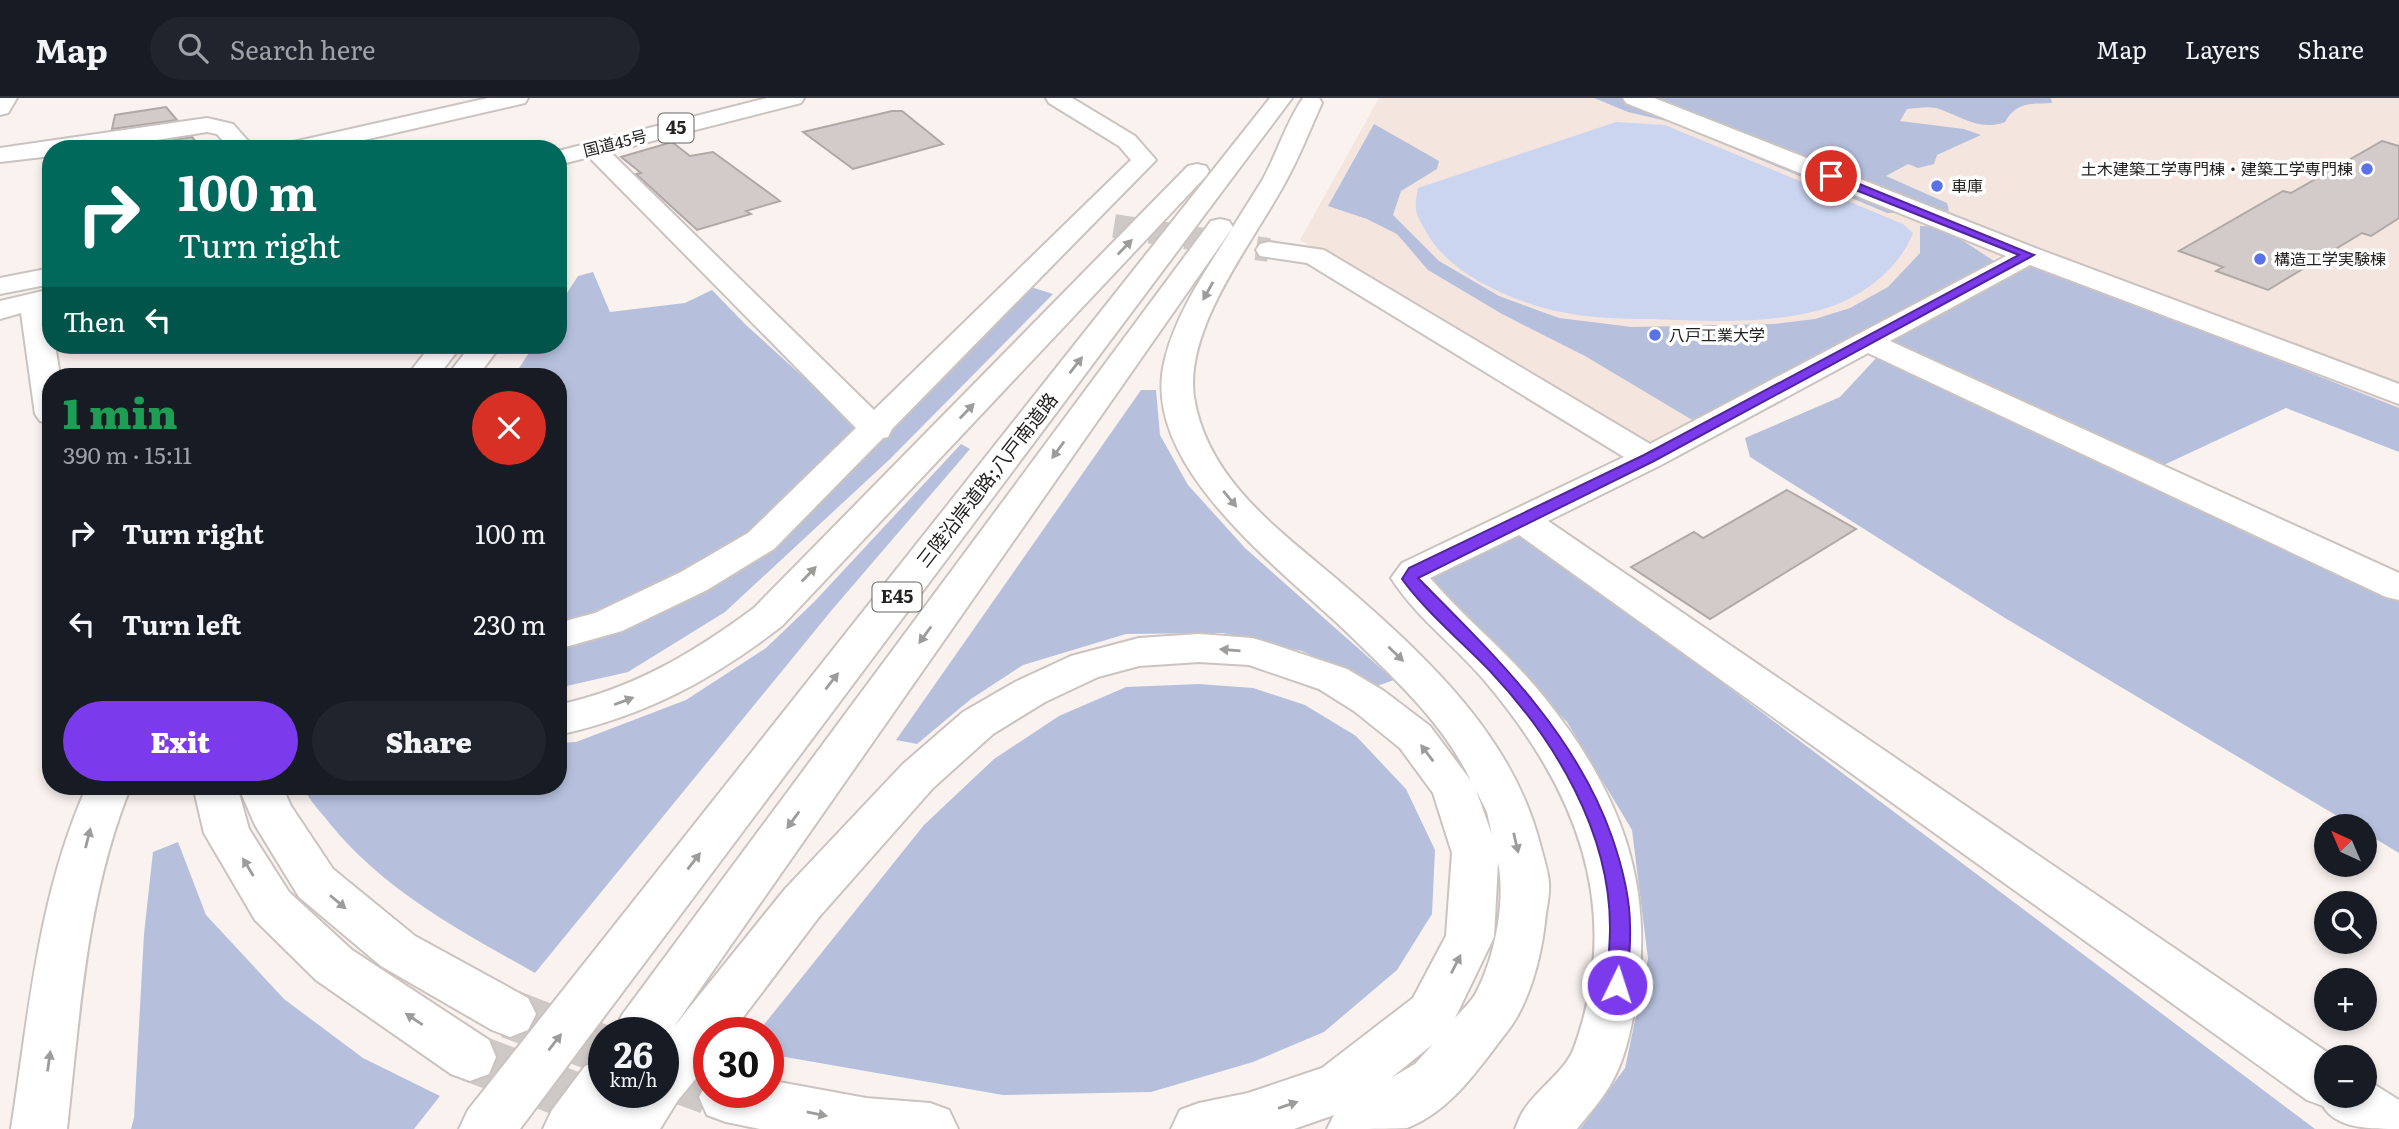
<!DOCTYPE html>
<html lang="en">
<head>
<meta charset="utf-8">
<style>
	body { margin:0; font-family:Literata,"Noto Sans JP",serif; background:#20242c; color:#f1f3f6; height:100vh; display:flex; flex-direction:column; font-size:26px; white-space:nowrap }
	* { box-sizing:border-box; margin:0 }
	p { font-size:23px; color:#9ea1a6 }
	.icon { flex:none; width:38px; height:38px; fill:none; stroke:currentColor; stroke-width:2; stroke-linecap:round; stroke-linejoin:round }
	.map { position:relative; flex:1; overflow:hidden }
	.drawer { position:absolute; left:42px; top:270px; width:525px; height:427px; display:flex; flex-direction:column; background:#171b24; border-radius:28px; box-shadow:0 4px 10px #0003 }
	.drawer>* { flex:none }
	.hud { position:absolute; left:42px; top:42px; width:525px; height:214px; border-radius:28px; box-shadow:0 4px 10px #0003; background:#00695c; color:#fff; overflow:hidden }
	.needle { width:46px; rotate:316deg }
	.controls { position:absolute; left:2314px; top:716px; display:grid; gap:14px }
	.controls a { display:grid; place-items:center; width:63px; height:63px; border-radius:50%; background:#171b24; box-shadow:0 4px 10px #0003; font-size:35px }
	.speed { position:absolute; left:588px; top:919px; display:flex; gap:14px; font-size:35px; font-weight:700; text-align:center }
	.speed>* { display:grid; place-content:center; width:91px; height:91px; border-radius:50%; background:#171b24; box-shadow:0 4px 10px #0003; line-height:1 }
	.speed small { font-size:18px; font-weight:400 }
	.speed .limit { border:10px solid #d22; background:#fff; color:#111 }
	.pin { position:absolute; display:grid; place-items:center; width:60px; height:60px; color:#fff; margin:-30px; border:4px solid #fff; border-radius:50%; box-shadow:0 2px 7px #0007 }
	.me { position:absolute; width:77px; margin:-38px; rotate:4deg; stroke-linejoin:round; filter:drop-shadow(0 0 5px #0008) }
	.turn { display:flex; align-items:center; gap:24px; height:147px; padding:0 21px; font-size:32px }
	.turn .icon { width:91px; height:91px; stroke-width:2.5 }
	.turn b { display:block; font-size:49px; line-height:60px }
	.then { display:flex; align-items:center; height:66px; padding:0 21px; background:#0003; gap:14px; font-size:26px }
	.round { display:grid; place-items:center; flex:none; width:74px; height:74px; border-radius:37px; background:#20242c }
	.head { display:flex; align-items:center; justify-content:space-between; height:119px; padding:0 21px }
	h1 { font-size:42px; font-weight:800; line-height:52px; color:#1e9e55 }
	.button { display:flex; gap:14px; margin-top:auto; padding:14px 21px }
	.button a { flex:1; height:80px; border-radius:42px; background:#7c3aed; color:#fff; font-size:28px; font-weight:800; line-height:80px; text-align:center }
	.button a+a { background:#20242c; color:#f1f3f6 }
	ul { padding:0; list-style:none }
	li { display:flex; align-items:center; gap:21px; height:91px; padding:0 21px }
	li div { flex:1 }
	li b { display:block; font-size:26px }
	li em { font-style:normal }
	header { display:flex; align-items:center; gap:42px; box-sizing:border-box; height:98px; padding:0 35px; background:#171b24; border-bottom:2px solid #363941 }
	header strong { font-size:33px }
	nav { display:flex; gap:38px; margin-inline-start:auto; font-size:24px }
	.search { width:490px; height:63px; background:#20242c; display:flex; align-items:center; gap:18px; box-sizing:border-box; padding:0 24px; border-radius:38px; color:#9ea1a6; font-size:26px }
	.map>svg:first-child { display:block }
	.built { fill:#f5e5df }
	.green { fill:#ccd5f0 }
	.forest { fill:#b6c0dd }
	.building { fill:#d3cbc9; stroke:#afa8a5; stroke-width:2 }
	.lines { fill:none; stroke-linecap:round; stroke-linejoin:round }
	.minor-tunnel { stroke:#cec8c6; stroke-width:24; stroke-dasharray:24 12; stroke-linecap:butt }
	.highway-tunnel { stroke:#cec8c6; stroke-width:49; stroke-dasharray:49 24; stroke-linecap:butt }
	.minor-casing { stroke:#cac3c0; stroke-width:4 }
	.highway-casing { stroke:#cac3c0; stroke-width:4 }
	.minor { fill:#fff; fill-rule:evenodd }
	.highway { fill:#fff; fill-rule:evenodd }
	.oneway { fill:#9c9c9b }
	.route { fill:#7c3aed; stroke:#51269a; stroke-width:2 }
	.poi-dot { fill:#5a72e8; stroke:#fff; stroke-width:2.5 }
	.labels { text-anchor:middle; stroke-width:7; stroke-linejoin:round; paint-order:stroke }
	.far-street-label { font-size:16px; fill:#242221; stroke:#fff }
	.far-poi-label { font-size:16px; fill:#242221; stroke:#fff; text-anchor:start }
	.shield { fill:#fff; stroke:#666464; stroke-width:2 }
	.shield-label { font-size:18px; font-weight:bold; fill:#242221 }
	.street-label { font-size:19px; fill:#242221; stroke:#fff }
</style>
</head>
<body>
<header>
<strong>Map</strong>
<div class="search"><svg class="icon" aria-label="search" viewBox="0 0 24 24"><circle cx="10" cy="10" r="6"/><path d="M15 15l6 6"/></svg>Search here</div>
<nav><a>Map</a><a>Layers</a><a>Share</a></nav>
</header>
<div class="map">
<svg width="2399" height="1031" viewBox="0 0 2399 1031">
	<rect width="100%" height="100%" fill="#f9f2ef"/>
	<polygon class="built" points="1379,0 2399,0 2399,317 1999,158 1644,349 1300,142"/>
	<path class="green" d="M1616,24l49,3 238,99 10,9c-13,35 -51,64 -86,75 -55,17 -119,13 -175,11 -32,0 -65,-1 -96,-8 -47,-11 -110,-38 -132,-83 -3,-6 -8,-13 -8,-19 -1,-7 1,-15 2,-21z"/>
	<g class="forest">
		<path d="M1594,0h457l1,5c-21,1 -36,-1 -47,19 -26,10 -46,-7 -69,-14 -9,-2 -20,0 -29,1l-7,12 64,8 17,6 -44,20 -3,9 -16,4 -10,-4 -22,12 61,27 2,8 -62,2 -216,-91 -43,-10z"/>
		<polygon points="1374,26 1439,63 1437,71 1401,93 1393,117 1439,163 1499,198 1559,220 1632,229 1774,226 1815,221 1850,210 1888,189 1920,155 1920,128 1942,129 1997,165 1699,326 1585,258 1502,216 1428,172 1397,136 1367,121 1328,108"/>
		<polygon points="2032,165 2399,310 2399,354 2286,310 2138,379 2399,500 2399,755 2364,734 2364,728 2354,728 2005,520 1750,359 1745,340 1840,299 1891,244"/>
		<polygon points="593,174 610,214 685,205 712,192 746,227 877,346 1031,189 1053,196 890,361 725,514 628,574 558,590 558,278 514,278 534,247 558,247 558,209 578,178"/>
		<polygon points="1141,292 1156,292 1160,337 1188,387 1245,450 1394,582 1377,588 1302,553 1223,535 1126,536 1023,567 971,601 917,646 896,642"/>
		<path d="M961,346l9,5 -139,162 -296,362c-74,-42 -149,-81 -204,-148 -10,-13 -22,-24 -28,-39h255v-43l18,-1 110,-42 80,-52 49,-47z"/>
		<polygon points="1521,433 2315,1031 1580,1031 1625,970 1648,861 1632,732 1567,624 1440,497 1428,482"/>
		<polygon points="1199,586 1253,590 1305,607 1356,638 1406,691 1435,752 1432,816 1397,872 1324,934 1253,964 1151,994 1003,997 768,956 768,934 758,934 924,727 994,661 1059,618 1126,589"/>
		<polygon points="178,744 206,817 284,901 363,960 440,998 414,1031 131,1031 134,1020 144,836 153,754"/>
	</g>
	<g class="building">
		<polygon points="166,9 177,22 112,31 115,17"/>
		<polygon points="892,13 902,13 943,46 853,71 803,34"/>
		<polygon points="192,39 202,51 118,51"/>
		<polygon points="2382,43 2399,48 2399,120 2371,138 2362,135 2268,192 2216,173 2223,169 2179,153 2283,93 2291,95"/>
		<polygon points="672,44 690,58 713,54 780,103 746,113 751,116 697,132 636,76 641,75 621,59"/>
		<polygon points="1787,392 1856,431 1710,521 1631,469 1694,434 1703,440"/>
	</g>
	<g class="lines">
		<polyline class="minor-tunnel" points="1114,128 1269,152"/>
		<g class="highway-tunnel">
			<polyline points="510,916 604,952"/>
			<polyline points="470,959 660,1031"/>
			<polyline points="663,975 709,992"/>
		</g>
		<g class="minor-casing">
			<g id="minor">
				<polygon points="0,0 17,0 8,15 0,17"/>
				<polygon points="488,0 528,0 525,5 325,51 281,51 285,46 293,44"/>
				<polygon points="1046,0 1072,0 1135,38 1156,62 892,331 888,339 883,340 774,451 707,492 622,533 558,551 558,525 595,515 681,474 748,435 856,330 586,56 582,51 586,46 602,46 874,312 1131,62 1119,48 1049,5"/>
				<path d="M1623,0h31l384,151 361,135v20l-369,-139 -140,76 509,232v27l-13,-3 -518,-244 -207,112 -113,56 786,536h-8v39h38v-18l35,22v29c-27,0 -63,0 -76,-23l-16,-6 -788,-565 -89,43c36,42 80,76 114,119 76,94 113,189 91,310 -5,27 -11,56 -26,80 -9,15 -21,28 -32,42h-62c3,-6 5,-14 9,-19 14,-22 41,-38 50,-62 51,-140 2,-260 -90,-368 -30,-35 -68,-63 -93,-102l11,-15 222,-106 -317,-194 -47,-7 -4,-6 4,-6 9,-2 55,8 326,194 356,-188 -380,-153z"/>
				<polygon points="207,20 233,26 255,51 230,51 217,36 207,34 100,51 51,51 51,58 0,64 0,50"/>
				<polygon points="51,191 51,208 48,208 51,247 55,247 60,278 51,278 51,326 40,323 35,316 21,215 0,221 0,203"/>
			</g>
		</g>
		<g class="highway-casing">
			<g id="highway">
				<polygon points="767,0 804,0 801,5 558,67 558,53"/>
				<polygon points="1270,0 1292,0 520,1031 459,1031 468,1012"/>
				<path d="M1303,0h16l3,5c-12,26 -22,53 -36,78 -32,60 -102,146 -92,216 14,89 97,141 159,196 79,69 160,146 187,251 3,12 8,26 9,39 1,12 -3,27 -4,39 -4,36 -16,83 -39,111 -28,36 -55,78 -99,95 -14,1 -62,1 -80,1l7,-14 -40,14h-123l9,-19 19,-7 49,-10 74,-25 91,-70 33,-62 6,-83 -19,-60 -33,-45 -46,-37 -35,-22 -70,-24 -50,-3 -60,4 -41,11 -53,25 -52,32 -60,54 -114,129 -87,115h-23v31l-31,37 -18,29h-117l9,-19 33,-44 19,-7v33h59v-60h-49l8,-17 589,-794 9,-2 9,2 4,6 -560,801 112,-139 118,-125 60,-52 52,-30 56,-26 68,-18 60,-4 53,4 14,4 81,27 37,22 46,35 41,55c-27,-56 -69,-95 -113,-138 -66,-67 -222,-174 -193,-284 13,-52 46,-95 73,-140 8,-13 17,-27 25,-40 14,-26 23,-56 40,-81zM1476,692l11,22 5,23zM1498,764c8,39 -3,95 -22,131 -5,9 -14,17 -21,25l39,-81zM1433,946l-18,20 -24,14z"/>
				<path d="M1197,66l9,2 3,5 -3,5 -424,450c-72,55 -135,89 -224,109v-30c75,-16 135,-52 196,-97l434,-442z"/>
				<polygon points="51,170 51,186 0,196 0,180"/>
				<polygon points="431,247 462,247 438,278 407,278"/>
				<polygon points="471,247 501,247 478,278 447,278"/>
				<path d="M87,688h44c-45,110 -51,227 -64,343h-56c18,-117 27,-234 76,-343z"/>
				<polygon points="193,688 237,688 249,731 289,794 352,852 489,942 496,959 489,976 470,983 451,976 316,882 255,822 204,735"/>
				<polygon points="238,688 282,688 291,708 333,771 415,838 528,900 536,916 528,932 510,939 492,932 381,868 299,799 255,727"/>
				<polygon points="709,980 709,994 768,994 768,982 866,1000 930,1005 949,1012 958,1031 760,1031 726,1024 707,1017 699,999"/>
			</g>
		</g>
		<use href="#minor" class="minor"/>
		<use href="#highway" class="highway"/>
	</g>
	<defs><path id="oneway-solid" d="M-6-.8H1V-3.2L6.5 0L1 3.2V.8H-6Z" transform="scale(1.75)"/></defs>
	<g class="oneway">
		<use href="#oneway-solid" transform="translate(1125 149) rotate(-46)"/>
		<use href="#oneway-solid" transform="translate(1208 193) rotate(119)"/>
		<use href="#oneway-solid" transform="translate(1076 267) rotate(-52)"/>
		<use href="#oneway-solid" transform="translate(967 313) rotate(-46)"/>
		<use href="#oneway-solid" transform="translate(1058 352) rotate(126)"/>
		<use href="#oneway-solid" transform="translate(1230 401) rotate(50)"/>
		<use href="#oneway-solid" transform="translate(809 476) rotate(-46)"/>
		<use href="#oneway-solid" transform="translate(925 537) rotate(126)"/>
		<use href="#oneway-solid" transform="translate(1230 552) rotate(-175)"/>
		<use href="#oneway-solid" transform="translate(1396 556) rotate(44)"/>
		<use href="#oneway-solid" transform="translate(832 583) rotate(-52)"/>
		<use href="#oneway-solid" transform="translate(624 603) rotate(-21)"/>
		<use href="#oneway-solid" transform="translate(1427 655) rotate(-127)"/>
		<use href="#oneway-solid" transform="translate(793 722) rotate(126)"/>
		<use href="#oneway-solid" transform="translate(88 740) rotate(-76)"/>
		<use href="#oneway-solid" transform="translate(1516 745) rotate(77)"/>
		<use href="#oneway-solid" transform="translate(694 763) rotate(-52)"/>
		<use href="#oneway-solid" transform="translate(248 769) rotate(-121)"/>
		<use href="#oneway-solid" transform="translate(338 804) rotate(40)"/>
		<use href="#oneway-solid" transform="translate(1456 866) rotate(-63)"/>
		<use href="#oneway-solid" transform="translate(414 921) rotate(-146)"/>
		<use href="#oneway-solid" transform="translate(555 944) rotate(-52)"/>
		<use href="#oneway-solid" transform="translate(49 963) rotate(-82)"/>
		<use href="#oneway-solid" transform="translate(1288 1007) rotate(-19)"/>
		<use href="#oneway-solid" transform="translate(817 1016) rotate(11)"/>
	</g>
	<path class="route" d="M1828,76h7l199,81 -380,206 -236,117c77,78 157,154 194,259 10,29 18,59 18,89 1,20 -2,40 -3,59l-3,7 -7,2 -8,-2 -3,-7c2,-19 4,-39 4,-58 0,-96 -56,-188 -120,-256 -28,-29 -65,-60 -88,-92l7,-11 235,-113 375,-200 -191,-76z"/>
	<g class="poi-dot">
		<circle cx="2367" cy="71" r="7"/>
		<circle cx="1937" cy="88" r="7"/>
		<circle cx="2260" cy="161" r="7"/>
		<circle cx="1655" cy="237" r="7"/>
	</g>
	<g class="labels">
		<g class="far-street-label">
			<text transform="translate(615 45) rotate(-14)" y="6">国道45号</text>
		</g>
		<g class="far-poi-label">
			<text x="2353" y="77" text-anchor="end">土木建築工学専門棟・建築工学専門棟</text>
			<text x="1951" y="94">車庫</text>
			<text x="2274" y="167">構造工学実験棟</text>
			<text x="1669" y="243">八戸工業大学</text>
		</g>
		<g class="shield">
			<rect x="658.5" y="15.5" width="35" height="29" rx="5"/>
			<rect x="872.5" y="484.5" width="49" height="29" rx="5"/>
		</g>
		<g class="shield-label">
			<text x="676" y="36">45</text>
			<text x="897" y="505">E45</text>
		</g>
		<g class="street-label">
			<text transform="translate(987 382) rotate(-52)" y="7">三陸沿岸道路;八戸南道路</text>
		</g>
	</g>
</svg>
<div class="controls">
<a><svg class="needle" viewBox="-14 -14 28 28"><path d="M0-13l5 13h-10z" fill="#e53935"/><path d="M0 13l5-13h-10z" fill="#9ea1a6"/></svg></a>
<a><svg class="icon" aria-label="search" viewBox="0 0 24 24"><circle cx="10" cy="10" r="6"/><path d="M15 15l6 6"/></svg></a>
<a>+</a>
<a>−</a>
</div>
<div class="speed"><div>26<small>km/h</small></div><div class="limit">30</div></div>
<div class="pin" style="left:1831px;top:78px;background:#d93025"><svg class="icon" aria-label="arrive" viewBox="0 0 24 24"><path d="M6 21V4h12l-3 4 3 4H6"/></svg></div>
<svg class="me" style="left:1617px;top:887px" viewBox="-20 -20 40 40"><circle r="17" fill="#7c3aed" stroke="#fff" stroke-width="3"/><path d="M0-11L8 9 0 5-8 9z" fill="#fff"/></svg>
<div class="hud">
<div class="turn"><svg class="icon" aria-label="right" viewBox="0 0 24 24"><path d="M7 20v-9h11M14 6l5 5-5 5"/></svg><div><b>100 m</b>Turn right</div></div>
<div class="then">Then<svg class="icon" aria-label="left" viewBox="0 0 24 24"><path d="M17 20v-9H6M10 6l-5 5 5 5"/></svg></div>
</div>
<section class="drawer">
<div class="head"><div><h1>1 min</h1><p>390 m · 15:11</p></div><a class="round" style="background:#d93025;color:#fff"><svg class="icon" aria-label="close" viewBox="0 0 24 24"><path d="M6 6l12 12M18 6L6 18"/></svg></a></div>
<ul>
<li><svg class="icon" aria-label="right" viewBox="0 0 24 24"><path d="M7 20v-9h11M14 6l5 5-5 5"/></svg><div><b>Turn right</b></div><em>100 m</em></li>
<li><svg class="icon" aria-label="left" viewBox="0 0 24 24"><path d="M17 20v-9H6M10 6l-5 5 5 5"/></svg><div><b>Turn left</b></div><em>230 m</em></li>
</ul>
<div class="button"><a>Exit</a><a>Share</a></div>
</section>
</div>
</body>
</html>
